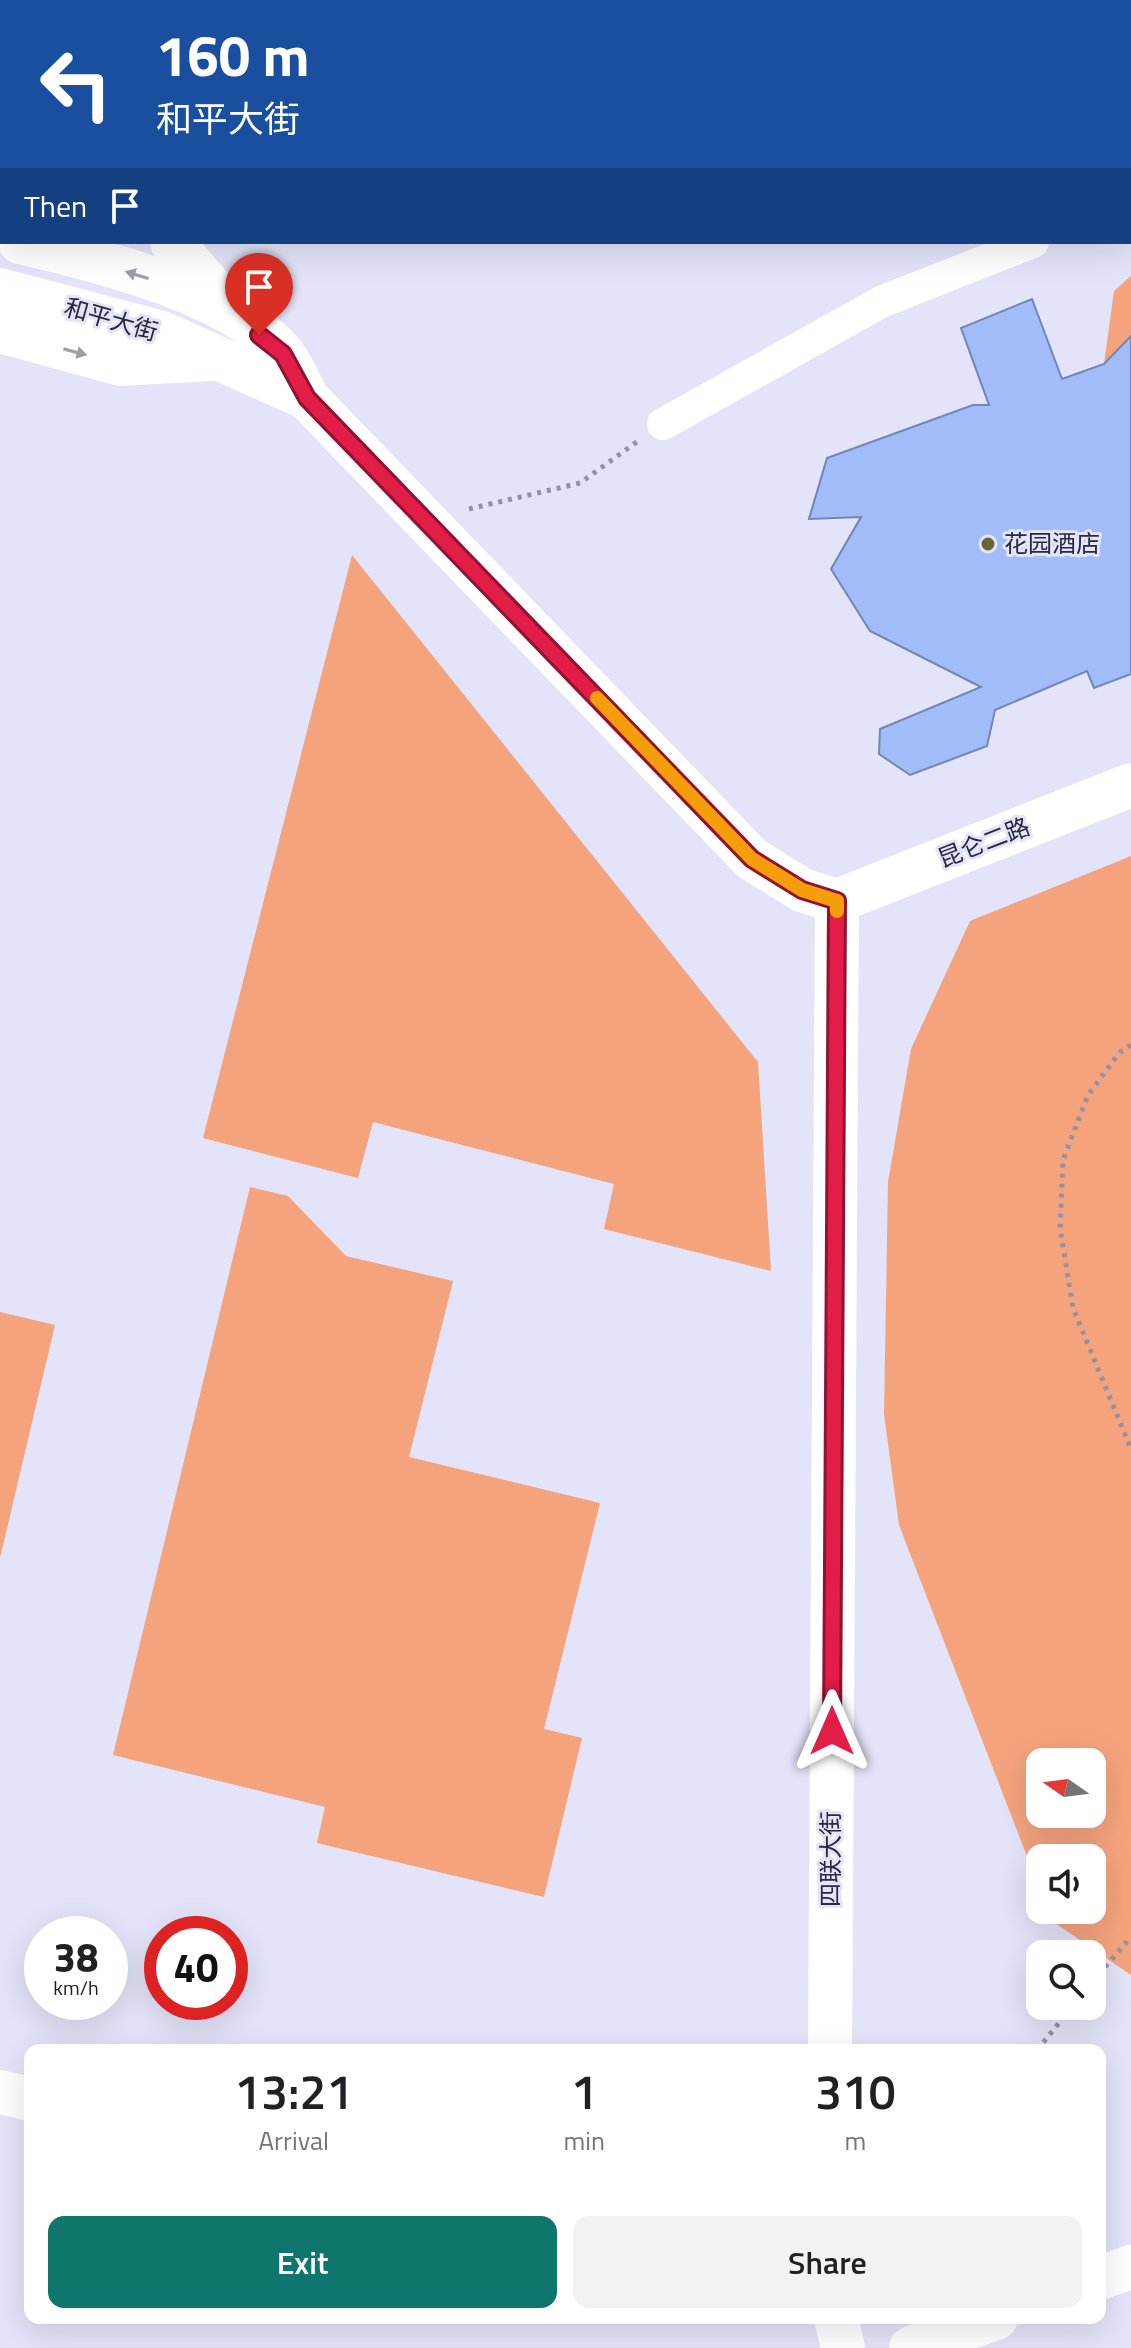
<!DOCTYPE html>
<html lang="en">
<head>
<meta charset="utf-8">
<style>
	body { margin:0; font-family:"Titillium Web","Noto Sans SC",sans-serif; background:#f2f2f2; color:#202124; height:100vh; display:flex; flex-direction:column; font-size:30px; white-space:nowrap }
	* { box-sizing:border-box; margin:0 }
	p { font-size:26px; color:#757577 }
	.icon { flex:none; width:44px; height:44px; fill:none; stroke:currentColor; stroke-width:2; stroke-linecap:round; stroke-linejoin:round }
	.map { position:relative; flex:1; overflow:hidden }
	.panel { position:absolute; left:24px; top:2044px; width:1082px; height:280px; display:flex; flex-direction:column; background:#fff; border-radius:16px; box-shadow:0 8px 32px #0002 }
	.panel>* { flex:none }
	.top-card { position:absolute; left:0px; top:0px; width:1132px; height:244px; box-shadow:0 8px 32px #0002; background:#1a4fa0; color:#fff; overflow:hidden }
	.needle { width:52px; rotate:284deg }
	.controls { position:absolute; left:1026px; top:1748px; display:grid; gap:16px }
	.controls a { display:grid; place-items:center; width:80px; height:80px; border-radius:16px; background:#fff; box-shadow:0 8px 32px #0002; font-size:40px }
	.speed { position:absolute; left:24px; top:1916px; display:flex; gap:16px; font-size:40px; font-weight:700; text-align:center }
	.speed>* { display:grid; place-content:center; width:104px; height:104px; border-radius:50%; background:#fff; box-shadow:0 8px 32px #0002; line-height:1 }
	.speed small { font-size:20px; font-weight:400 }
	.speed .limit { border:12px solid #d22; background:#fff; color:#111 }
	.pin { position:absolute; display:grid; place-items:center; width:68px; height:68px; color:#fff; margin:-82px -34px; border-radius:50% 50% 50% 0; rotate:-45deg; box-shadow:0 0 8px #0007 }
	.pin .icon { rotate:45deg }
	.me { position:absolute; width:88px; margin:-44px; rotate:0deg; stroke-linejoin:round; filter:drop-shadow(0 0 6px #0008) }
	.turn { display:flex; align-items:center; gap:28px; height:168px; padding:0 24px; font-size:36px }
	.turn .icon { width:104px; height:104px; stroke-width:2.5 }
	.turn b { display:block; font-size:56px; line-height:68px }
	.then { display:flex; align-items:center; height:76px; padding:0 24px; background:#0003; gap:16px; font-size:30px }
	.eta { display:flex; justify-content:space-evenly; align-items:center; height:136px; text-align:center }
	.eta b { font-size:48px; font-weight:600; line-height:56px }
	.primary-button { display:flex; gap:16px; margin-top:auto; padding:16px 24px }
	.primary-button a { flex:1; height:92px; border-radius:16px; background:#0f766e; color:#fff; font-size:32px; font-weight:600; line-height:92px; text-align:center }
	.primary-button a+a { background:#f2f2f2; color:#202124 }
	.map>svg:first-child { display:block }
	.green { fill:#f4a37d; fill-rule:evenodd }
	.building { fill:#a1bcf9; stroke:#7186b5; stroke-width:2 }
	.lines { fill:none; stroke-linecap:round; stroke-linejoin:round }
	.path { stroke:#9292a7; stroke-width:5; stroke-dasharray:4 6; stroke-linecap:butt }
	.street { stroke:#fff; stroke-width:32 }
	.secondary { stroke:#fff; stroke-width:44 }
	.oneway { fill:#9f9ea7 }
	.route-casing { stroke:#92132f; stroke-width:20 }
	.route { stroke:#e11d48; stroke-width:14 }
	.slow { stroke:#f59e0b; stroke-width:14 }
	.poi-dot { fill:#686532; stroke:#e3e3f9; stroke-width:3 }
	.labels { text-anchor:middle; stroke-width:6; stroke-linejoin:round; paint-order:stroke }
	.street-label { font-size:24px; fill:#29283c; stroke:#e3e3f9 }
	.poi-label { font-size:24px; fill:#29283c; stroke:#e3e3f9; text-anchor:start }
</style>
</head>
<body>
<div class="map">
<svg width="1131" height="2348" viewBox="0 0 1131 2348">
	<rect width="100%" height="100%" fill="#e3e3f9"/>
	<g class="green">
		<polygon points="1131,276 1131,336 1104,364 1114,291"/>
		<polygon points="352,555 758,1062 771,1271 604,1229 614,1184 373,1122 358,1178 203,1138"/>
		<path d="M1131,856v1119l-79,-54 -4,-11h44v-52h-52v32l-141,-365 -15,-111 4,-232 23,-133 59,-128zM1092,1762v52h-52v-52z"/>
		<polygon points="250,1187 288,1196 346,1256 453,1281 409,1457 600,1503 544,1729 582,1738 544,1897 317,1843 325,1807 113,1755"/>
		<polygon points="0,1312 55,1325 0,1558"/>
	</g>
	<g class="building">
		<polygon points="225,0 319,0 320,2 226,2"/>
		<polygon points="436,0 510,0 511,2 437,2"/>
		<polygon points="555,0 707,0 708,2 556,2"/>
		<polygon points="1032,299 1062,379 1104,364 1131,336 1131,674 1094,688 1087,671 995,710 987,746 910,775 879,754 880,729 981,687 870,631 831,569 861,517 809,519 827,458 973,405 989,405 961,328"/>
	</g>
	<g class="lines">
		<g class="path">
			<polyline points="469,509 580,483 638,441"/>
			<polyline points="1131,1045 1120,1052 1088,1095 1063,1160 1060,1228 1073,1308 1131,1449"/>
			<polyline points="1092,1982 1131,1937"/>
			<polyline points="1037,2050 1073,2006"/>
		</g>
		<g class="street">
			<polyline points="1130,201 1131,201"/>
			<polyline points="663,424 881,302 1033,242"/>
		</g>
		<g class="secondary">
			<polyline points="0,177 2,177"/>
			<path d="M20,242c74,17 214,51 263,112 10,13 17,30 24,44l445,461 50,31 35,11"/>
			<polyline points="172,242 224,302"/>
			<polyline points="0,290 162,333 307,398"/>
			<polyline points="0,331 121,364 209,359"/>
			<polyline points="837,901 1131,785"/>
			<polyline points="830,2050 837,901"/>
			<polyline points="0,2092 30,2099"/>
			<polyline points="1100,2278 1131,2267"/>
			<polyline points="836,2318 843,2348"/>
			<polyline points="911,2348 996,2318"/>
		</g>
	</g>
	<defs><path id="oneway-solid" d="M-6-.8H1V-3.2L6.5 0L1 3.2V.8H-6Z" transform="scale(2)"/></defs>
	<g class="oneway">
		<use href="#oneway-solid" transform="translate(137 275) rotate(-163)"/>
		<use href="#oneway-solid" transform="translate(75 352) rotate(15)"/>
	</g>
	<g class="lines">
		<g class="route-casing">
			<polyline id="route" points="259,335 283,354 307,398 752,859 802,890 837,901 832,1731"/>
		</g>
		<use href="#route" class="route"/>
		<polyline class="slow" points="597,698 752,859 802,890 837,901 837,911"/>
	</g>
	<circle class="poi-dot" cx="988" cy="544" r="8"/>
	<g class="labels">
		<g class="street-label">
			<text transform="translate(111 320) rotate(16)" y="8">和平大街</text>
			<text transform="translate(984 843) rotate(-21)" y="8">昆仑二路</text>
			<text transform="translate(831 1859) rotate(-90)" y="8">四联大街</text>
		</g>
		<g class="poi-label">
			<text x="1004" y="552">花园酒店</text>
		</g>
	</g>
</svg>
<div class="controls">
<a><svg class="needle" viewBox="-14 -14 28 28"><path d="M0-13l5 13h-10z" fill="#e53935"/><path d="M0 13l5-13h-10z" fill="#757577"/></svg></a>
<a><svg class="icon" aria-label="sound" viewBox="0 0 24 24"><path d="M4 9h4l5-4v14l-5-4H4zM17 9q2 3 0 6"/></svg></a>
<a><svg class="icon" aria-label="search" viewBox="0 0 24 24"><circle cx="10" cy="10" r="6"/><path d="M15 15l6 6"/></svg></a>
</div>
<div class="speed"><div>38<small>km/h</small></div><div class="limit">40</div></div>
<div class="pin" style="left:259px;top:335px;background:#d93025"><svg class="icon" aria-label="arrive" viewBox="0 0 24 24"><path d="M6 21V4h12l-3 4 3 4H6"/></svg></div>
<svg class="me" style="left:832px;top:1731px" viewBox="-20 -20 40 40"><path d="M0-17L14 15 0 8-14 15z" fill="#e11d48" stroke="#fff" stroke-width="4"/></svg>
<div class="top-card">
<div class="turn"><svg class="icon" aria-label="left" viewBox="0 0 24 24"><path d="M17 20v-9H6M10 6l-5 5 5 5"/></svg><div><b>160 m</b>和平大街</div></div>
<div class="then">Then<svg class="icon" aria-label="arrive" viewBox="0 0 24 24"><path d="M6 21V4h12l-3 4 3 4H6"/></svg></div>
</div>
<section class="panel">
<div class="eta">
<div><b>13:21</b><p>Arrival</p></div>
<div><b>1</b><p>min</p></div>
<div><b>310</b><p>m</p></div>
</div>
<div class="primary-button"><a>Exit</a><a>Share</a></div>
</section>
</div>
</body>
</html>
